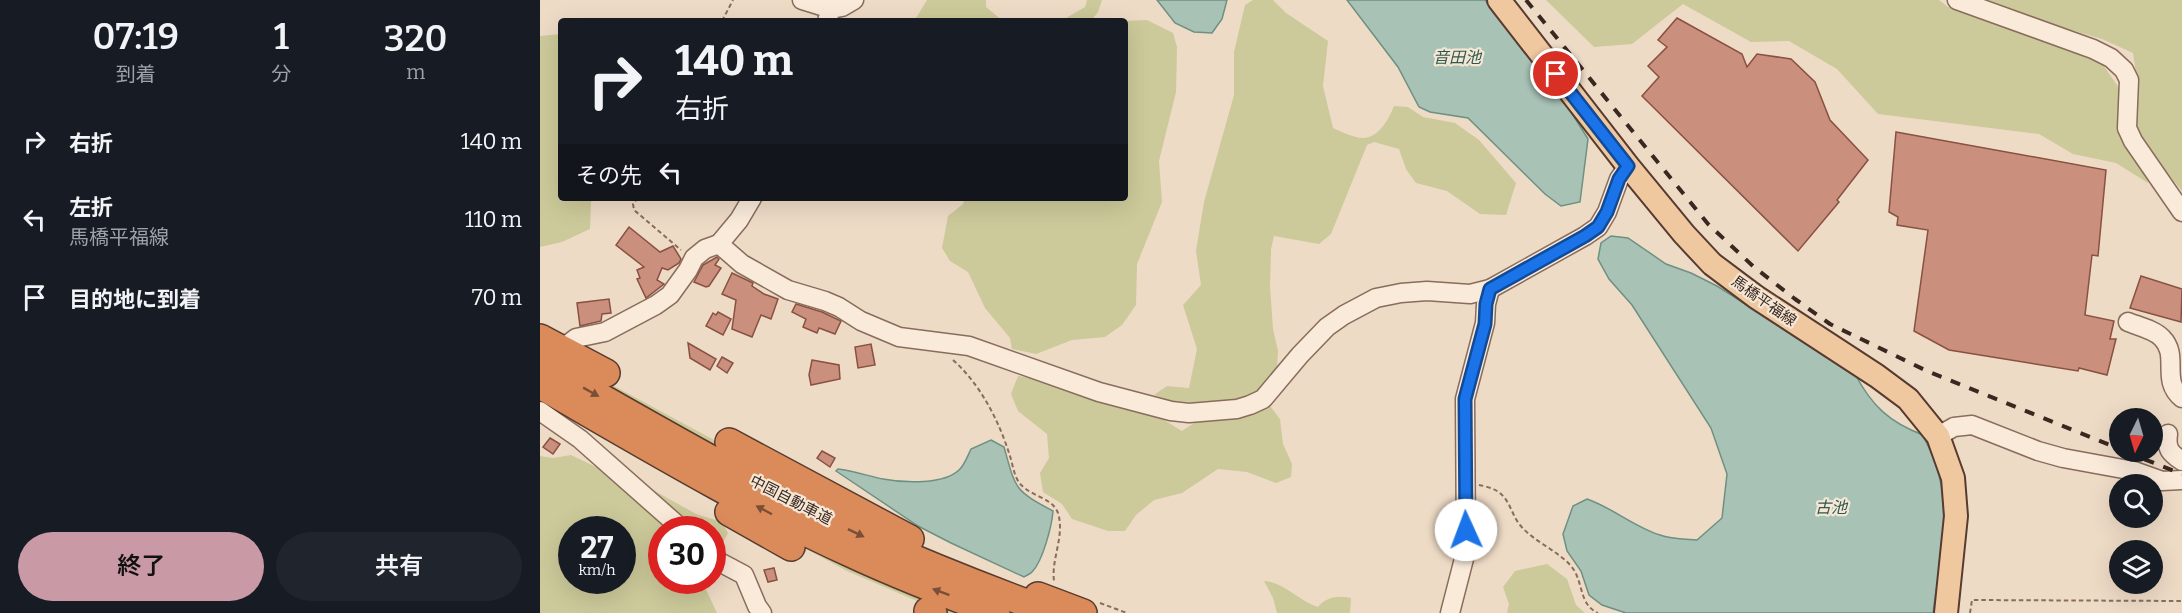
<!DOCTYPE html>
<html lang="ja">
<head>
<meta charset="utf-8">
<style>
	body { margin:0; font-family:Bitter,"Noto Sans JP",serif; background:#20242c; color:#f1f3f6; height:100vh; display:flex; flex-direction:column; font-size:22px; white-space:nowrap }
	* { box-sizing:border-box; margin:0 }
	p { font-size:20px; color:#9ea1a6 }
	.icon { flex:none; width:33px; height:33px; fill:none; stroke:currentColor; stroke-width:2; stroke-linecap:round; stroke-linejoin:round }
	.map { position:relative; flex:1; overflow:hidden }
	.details { display:flex; flex-direction:column; background:#171b24; width:540px }
	.details>* { flex:none }
	.guide { position:absolute; left:18px; top:18px; width:570px; height:183px; border-radius:6px; box-shadow:0 6px 24px #0002; background:#171b24; color:#f1f3f6; overflow:hidden }
	.needle { width:39px; rotate:185deg }
	.tools { position:absolute; left:1569px; top:408px; display:grid; gap:12px }
	.tools a { display:grid; place-items:center; width:54px; height:54px; border-radius:50%; background:#171b24; box-shadow:0 6px 24px #0002; font-size:30px }
	.speed { position:absolute; left:18px; top:516px; display:flex; gap:12px; font-size:30px; font-weight:700; text-align:center }
	.speed>* { display:grid; place-content:center; width:78px; height:78px; border-radius:50%; background:#171b24; box-shadow:0 6px 24px #0002; line-height:1 }
	.speed small { font-size:15px; font-weight:400 }
	.speed .limit { border:9px solid #d22; background:#fff; color:#111 }
	.pin { position:absolute; display:grid; place-items:center; width:51px; height:51px; color:#fff; margin:-26px; border:3px solid #fff; border-radius:50%; box-shadow:0 2px 6px #0007 }
	.me { position:absolute; width:66px; margin:-33px; rotate:358deg; stroke-linejoin:round; filter:drop-shadow(0 0 4px #0008) }
	.turn { display:flex; align-items:center; gap:21px; height:126px; padding:0 18px; font-size:27px }
	.turn .icon { width:78px; height:78px; stroke-width:2.5 }
	.turn b { display:block; font-size:42px; line-height:51px }
	.then { display:flex; align-items:center; height:57px; padding:0 18px; background:#0003; gap:12px; font-size:22px }
	.eta { display:flex; justify-content:space-evenly; align-items:center; height:102px; text-align:center }
	.eta b { font-size:36px; font-weight:600; line-height:42px }
	.button { display:flex; gap:12px; margin-top:auto; padding:12px 18px }
	.button a { flex:1; height:69px; border-radius:36px; background:#c99aa5; color:#111; font-size:24px; font-weight:600; line-height:69px; text-align:center }
	.button a+a { background:#20242c; color:#f1f3f6 }
	ul { padding:0; list-style:none }
	li { display:flex; align-items:center; gap:18px; height:78px; padding:0 18px }
	li div { flex:1 }
	li b { display:block; font-size:22px }
	li em { font-style:normal }
	main { display:flex; flex:1; min-height:0 }
	.map>svg:first-child { display:block }
	.green { fill:#ccc99a; fill-rule:evenodd }
	.water { fill:#a8c2b5; stroke:#6e9082; stroke-width:1.5 }
	.building { fill:#cb8f7d; stroke:#885142; stroke-width:1.5 }
	.lines { fill:none; stroke-linecap:round; stroke-linejoin:round }
	.minor-casing { stroke:#896c5c; stroke-width:21 }
	.major-casing { stroke:#573b30; stroke-width:26 }
	.highway-casing { stroke:#573b30; stroke-width:30 }
	.path { stroke:#896c5c; stroke-width:2; stroke-dasharray:4.5 3; stroke-linecap:butt }
	.minor { stroke:#f9eada; stroke-width:18 }
	.major { stroke:#f0c89f; stroke-width:22 }
	.highway { stroke:#db8b59; stroke-width:27 }
	.rail { stroke:#3a2720; stroke-width:4; stroke-dasharray:10 10; stroke-linecap:butt }
	.oneway { fill:#7a4f37 }
	.route-casing { stroke:#114b97; stroke-width:15 }
	.route { stroke:#1a73e8; stroke-width:10 }
	.labels { text-anchor:middle; stroke-width:4.5; stroke-linejoin:round; paint-order:stroke }
	.street-label { font-size:15px; fill:#3a2720; stroke:#f5e7d6 }
	.water-label { font-size:16px; font-style:italic; fill:#2f594f; stroke:#f5e7d6 }
</style>
</head>
<body>
<main>
<section class="details">
<div class="eta">
<div><b>07:19</b><p>到着</p></div>
<div><b>1</b><p>分</p></div>
<div><b>320</b><p>m</p></div>
</div>
<ul>
<li><svg class="icon" aria-label="right" viewBox="0 0 24 24"><path d="M7 20v-9h11M14 6l5 5-5 5"/></svg><div><b>右折</b></div><em>140 m</em></li>
<li><svg class="icon" aria-label="left" viewBox="0 0 24 24"><path d="M17 20v-9H6M10 6l-5 5 5 5"/></svg><div><b>左折</b><p>馬橋平福線</p></div><em>110 m</em></li>
<li><svg class="icon" aria-label="arrive" viewBox="0 0 24 24"><path d="M6 21V4h12l-3 4 3 4H6"/></svg><div><b>目的地に到着</b></div><em>70 m</em></li>
</ul>
<div class="button"><a>終了</a><a>共有</a></div>
</section>
<div class="map">
<svg width="1642" height="613" viewBox="0 0 1642 613">
	<rect width="100%" height="100%" fill="#eedbc6"/>
	<g class="green">
		<polygon points="387,0 446,0 446,7 463,21 344,21 376,18"/>
		<polygon points="547,0 562,0 558,12 551,21 521,21 545,7"/>
		<path d="M713,0h20l13,13 42,28 -5,45 10,42c7,3 15,7 23,9 20,6 32,-16 38,-31l14,1 15,10 32,6 24,17 37,43 -10,32 -26,-1 -33,-23 -31,-8 -10,-14 -7,-20 -25,-7 -7,3 -36,89 -12,10 -45,-8 -3,13 -1,38 3,42 5,22 -1,16 -11,24 4,15 10,13 3,25 9,20 -1,13 -15,6 -29,-11 -29,-3 -36,24 -28,7 -18,15 -11,16h-17l-36,-12 -10,-15 -19,-12 -3,-19 9,-15 -2,-24 -29,-23 -7,-17 7,-18 26,4 120,40 18,11 18,-12 -9,-17 -21,-1 -16,-6 13,-9 22,2 8,-39 -14,-44 18,-20 -5,-34 8,-49 30,-107v-43l11,-47z"/>
		<polygon points="1006,0 1399,0 1408,7 1527,48 1563,65 1579,88 1580,127 1606,168 1608,183 1576,163 1533,154 1499,134 1338,114 1297,69 1249,41 1211,42 1143,4 1092,44 1054,47"/>
		<polygon points="1435,0 1642,0 1642,191 1600,140 1592,117 1597,80 1593,53 1562,39 1439,3"/>
		<polygon points="607,20 633,33 637,47 636,92 619,161 622,202 597,264 596,305 582,325 565,337 532,340 496,354 472,349 470,338 445,308 428,272 410,261 402,248 408,216 423,204 425,198 585,198 585,21"/>
		<polygon points="21,34 21,198 54,198 51,202 50,229 22,242 0,247 0,36"/>
		<polygon points="0,346 189,448 193,460"/>
		<path d="M31,455l27,13 39,13 59,33 26,8 6,11 -6,11 -9,6 -1,-20h-50v50l40,1 15,32h-177v-157l13,2zM32,530h50v50h-50z"/>
		<polygon points="200,513 434,613 405,613 307,571"/>
		<polygon points="1007,564 1027,579 1036,605 1045,613 967,613 969,604 963,587 975,571"/>
		<path d="M724,581c20,1 34,20 54,26 8,-10 20,-12 33,-9l-1,15h-73l-4,-15z"/>
	</g>
	<g class="water">
		<polygon points="617,0 687,0 682,19 672,33 654,32 635,23"/>
		<polygon points="807,0 945,0 1028,107 1048,139 1040,202 1021,206 1005,194 928,118 890,112 879,107 858,67"/>
		<path d="M1071,236l17,2 38,26 25,9 26,13 138,88c17,32 34,48 68,61 4,10 10,19 13,30 16,46 3,101 -3,148h-307l-24,-8 -13,-10 -8,-24 -14,-20 -4,-17 10,-28 14,-7c26,9 47,28 73,36 11,4 25,4 37,5l25,-22 5,-44 -16,-46 -79,-123 -23,-26 -11,-20 3,-16z"/>
		<path d="M451,440l13,7c12,43 10,43 49,64 -1,14 -10,50 -21,61 -2,2 -5,3 -8,5l-73,-34 -33,-17 -82,-55 2,-2c16,2 30,7 45,10 21,4 62,6 77,-10 5,-5 8,-14 11,-20z"/>
	</g>
	<g class="building">
		<polygon points="1137,18 1202,54 1207,67 1217,54 1251,59 1275,82 1290,120 1328,160 1297,200 1299,202 1258,251 1102,96 1119,77 1108,66 1127,47 1118,40"/>
		<polygon points="1356,132 1566,170 1558,256 1552,255 1545,315 1574,321 1570,339 1576,339 1567,375 1539,368 1538,371 1409,350 1374,331 1388,230 1357,225 1358,217 1349,212"/>
		<polygon points="89,227 120,252 133,246 141,259 139,263 128,270 122,268 117,280 124,284 106,298 97,279 100,278 97,270 104,267 76,245"/>
		<polygon points="177,257 179,259 175,265 181,268 169,286 166,287 154,282 163,265"/>
		<polygon points="192,273 213,283 212,286 224,294 238,299 231,319 221,315 212,337 192,329 196,300 182,294"/>
		<polygon points="1601,276 1642,289 1641,322 1590,308"/>
		<polygon points="69,299 71,313 62,314 61,321 40,326 37,303"/>
		<polygon points="256,304 282,312 301,321 295,334 279,328 277,333 263,327 266,319 252,312"/>
		<polygon points="178,312 191,319 183,335 166,326 173,313 176,315"/>
		<polygon points="148,343 176,359 170,370 150,358"/>
		<polygon points="331,344 335,365 318,368 315,347"/>
		<polygon points="182,357 193,363 187,373 177,366"/>
		<polygon points="272,360 299,365 300,379 271,385 269,375"/>
		<polygon points="10,438 20,444 13,454 3,447"/>
		<polygon points="282,451 295,458 290,467 277,458"/>
		<polygon points="234,568 237,580 228,582 224,570"/>
	</g>
	<g class="lines">
		<g class="minor-casing">
			<g id="minor">
				<polyline points="262,0 291,9"/>
				<polyline points="1417,0 1553,49 1571,58 1584,70 1589,80 1587,128 1593,141 1642,212"/>
				<polyline points="287,21 291,9 302,7 314,0"/>
				<polyline points="212,198 199,220 179,244 202,264 248,290 285,301 299,307 321,321 359,337 429,346 559,392 631,411 649,413 697,409 710,405 723,399 760,355 787,327 804,315 836,298 861,293 887,291 930,294 950,289 1045,236 1058,227 1067,212 1079,179 1088,166"/>
				<path d="M1588,322c10,4 27,8 34,16 18,18 -2,42 20,60"/>
				<polyline points="27,345 36,338 65,332 116,305 130,295 148,270 154,258 165,249 179,244"/>
				<polyline points="0,411 40,439 143,530"/>
				<path d="M1628,434c-2,15 2,19 14,27"/>
				<polyline points="1398,436 1414,427 1432,425 1498,451 1523,458 1594,471 1622,481 1642,480"/>
				<polyline points="172,558 204,575 217,606 222,613"/>
				<polyline points="910,613 926,551 925,399 945,323 946,304 950,289"/>
			</g>
		</g>
		<g class="major-casing">
			<polyline id="major" points="959,0 1088,166 1144,234 1172,264 1216,297 1337,376 1368,399 1398,436 1413,478 1416,516 1406,613"/>
		</g>
		<g class="highway-casing">
			<g id="highway">
				<polyline points="0,338 66,373"/>
				<path d="M0,363c107,60 214,124 326,175 61,27 124,52 187,75"/>
				<path d="M0,385c101,58 202,119 308,167 49,23 98,42 148,61"/>
				<polyline points="189,442 370,539"/>
				<polyline points="189,512 251,547"/>
				<polyline points="498,596 543,613"/>
				<polyline points="388,611 393,613"/>
			</g>
		</g>
		<g class="path">
			<polyline points="182,21 193,0"/>
			<polyline points="98,198 93,204 94,210 141,250"/>
			<path d="M413,360c27,24 45,59 56,93 3,8 4,18 8,26 8,17 35,17 41,34 7,23 -7,46 -4,68"/>
			<path d="M939,485c6,1 13,3 18,6 13,8 14,23 23,34 14,17 37,25 51,41 13,15 7,38 27,47"/>
			<polyline points="560,603 587,613"/>
			<polyline points="1430,613 1432,600 1642,601"/>
		</g>
		<use href="#minor" class="minor"/>
		<use href="#major" class="major"/>
		<use href="#highway" class="highway"/>
		<g class="rail">
			<polyline points="986,0 1168,224 1214,267 1255,299 1290,324 1387,371 1580,449"/>
			<polyline points="1586,452 1642,474"/>
		</g>
	</g>
	<defs><path id="oneway-solid" d="M-6-.8H1V-3.2L6.5 0L1 3.2V.8H-6Z" transform="scale(1.5)"/></defs>
	<g class="oneway">
		<use href="#oneway-solid" transform="translate(51 392) rotate(29)"/>
		<use href="#oneway-solid" transform="translate(224 510) rotate(-152)"/>
		<use href="#oneway-solid" transform="translate(316 533) rotate(26)"/>
		<use href="#oneway-solid" transform="translate(401 592) rotate(-159)"/>
	</g>
	<g class="lines">
		<g class="route-casing">
			<polyline id="route" points="926,530 925,399 945,324 946,304 950,289 1045,236 1058,227 1067,212 1079,179 1088,166 1016,74"/>
		</g>
		<use href="#route" class="route"/>
	</g>
	<g class="labels">
		<g class="street-label">
			<text transform="translate(1224 301) rotate(35)" y="5">馬橋平福線</text>
			<text transform="translate(251 500) rotate(27)" y="5">中国自動車道</text>
		</g>
		<g class="water-label">
			<text x="917" y="63">音田池</text>
			<text x="1291" y="513">古池</text>
		</g>
	</g>
</svg>
<div class="tools">
<a><svg class="needle" viewBox="-14 -14 28 28"><path d="M0-13l5 13h-10z" fill="#e53935"/><path d="M0 13l5-13h-10z" fill="#9ea1a6"/></svg></a>
<a><svg class="icon" aria-label="search" viewBox="0 0 24 24"><circle cx="10" cy="10" r="6"/><path d="M15 15l6 6"/></svg></a>
<a><svg class="icon" aria-label="layers" viewBox="0 0 24 24"><path d="M12 4l9 5-9 5-9-5zM3 14l9 5 9-5"/></svg></a>
</div>
<div class="speed"><div>27<small>km/h</small></div><div class="limit">30</div></div>
<div class="pin" style="left:1016px;top:74px;background:#d93025"><svg class="icon" aria-label="arrive" viewBox="0 0 24 24"><path d="M6 21V4h12l-3 4 3 4H6"/></svg></div>
<svg class="me" style="left:926px;top:530px" viewBox="-20 -20 40 40"><circle r="19" fill="#fff"/><path d="M0-13L10 11 0 6-10 11z" fill="#1a73e8"/></svg>
<div class="guide">
<div class="turn"><svg class="icon" aria-label="right" viewBox="0 0 24 24"><path d="M7 20v-9h11M14 6l5 5-5 5"/></svg><div><b>140 m</b>右折</div></div>
<div class="then">その先<svg class="icon" aria-label="left" viewBox="0 0 24 24"><path d="M17 20v-9H6M10 6l-5 5 5 5"/></svg></div>
</div>
</div>
</main>
</body>
</html>
